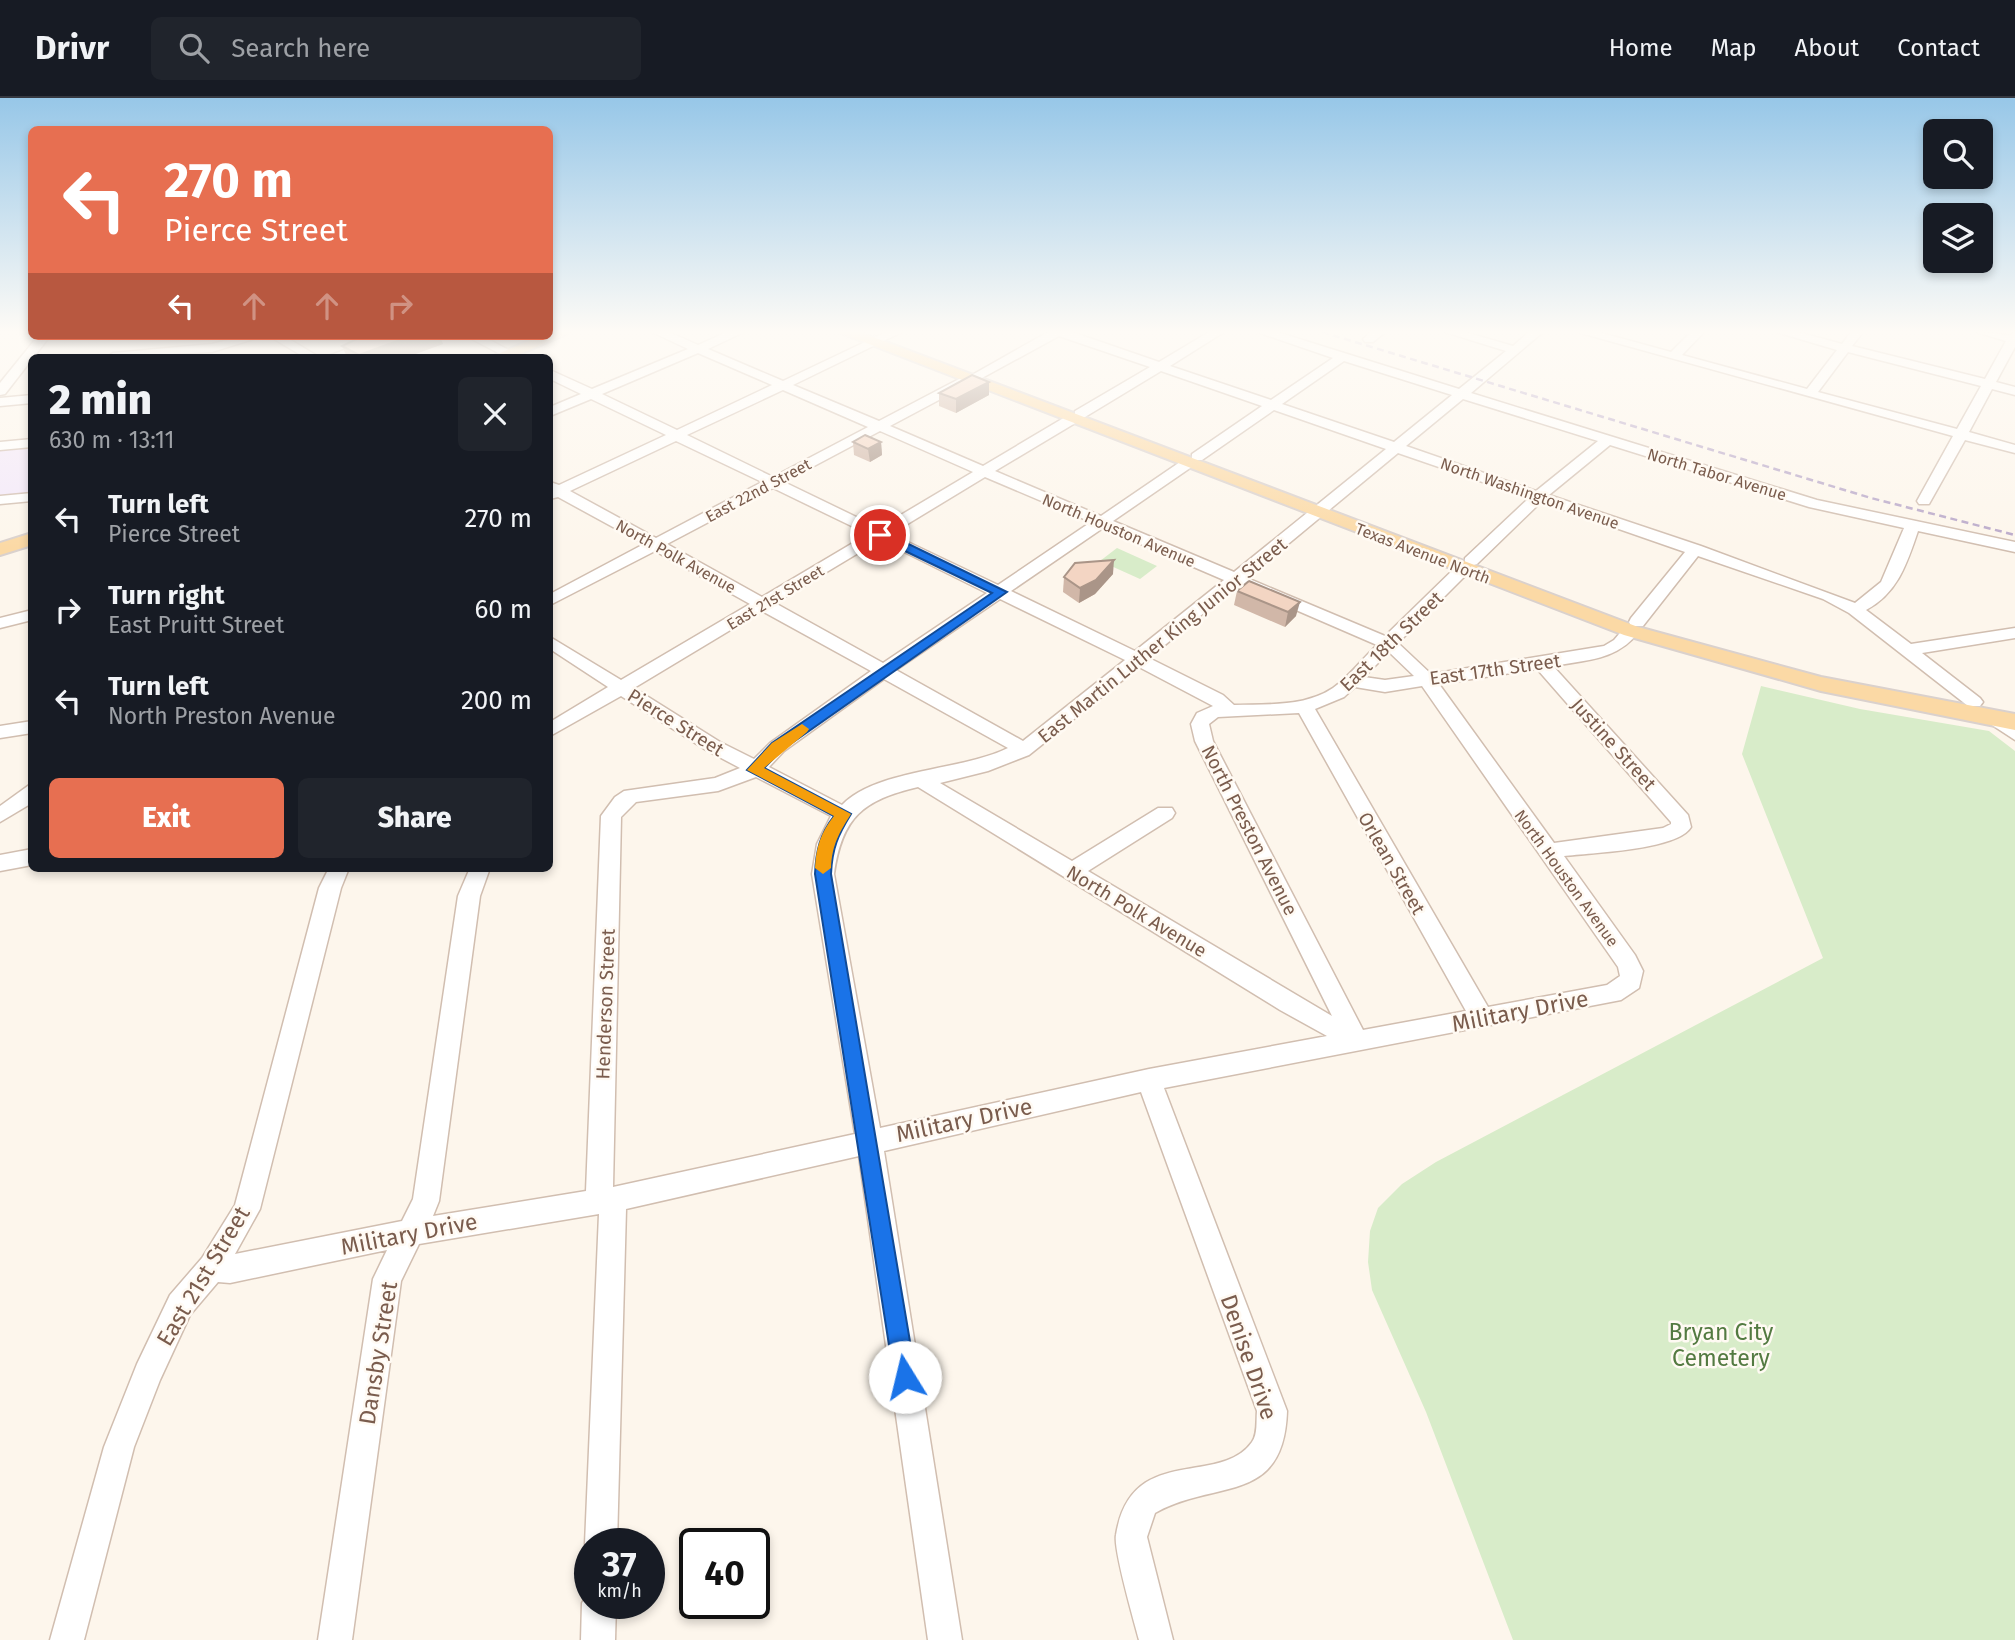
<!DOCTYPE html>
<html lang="en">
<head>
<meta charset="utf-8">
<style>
	body { margin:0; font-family:"Fira Sans",sans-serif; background:#20242c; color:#f1f3f6; height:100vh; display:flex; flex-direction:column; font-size:26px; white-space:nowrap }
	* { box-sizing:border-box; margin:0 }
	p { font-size:23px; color:#9ea1a6 }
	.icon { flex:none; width:38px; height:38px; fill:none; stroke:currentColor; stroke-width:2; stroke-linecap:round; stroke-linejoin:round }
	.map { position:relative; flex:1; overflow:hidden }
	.sheet { position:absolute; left:28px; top:256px; width:525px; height:518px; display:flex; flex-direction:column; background:#171b24; border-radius:10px; box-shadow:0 4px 10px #0003 }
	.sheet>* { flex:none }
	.banner { position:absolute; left:28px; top:28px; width:525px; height:214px; border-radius:10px; box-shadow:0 4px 10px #0003; background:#e76f51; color:#fff; overflow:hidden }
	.fabs { position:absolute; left:1923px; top:21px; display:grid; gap:14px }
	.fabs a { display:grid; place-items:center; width:70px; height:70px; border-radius:10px; background:#171b24; box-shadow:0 4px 10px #0003; font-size:35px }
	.speed { position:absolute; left:574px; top:1430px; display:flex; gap:14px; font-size:35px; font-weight:700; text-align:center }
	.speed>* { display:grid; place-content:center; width:91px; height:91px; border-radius:50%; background:#171b24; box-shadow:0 4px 10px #0003; line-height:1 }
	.speed small { font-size:18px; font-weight:400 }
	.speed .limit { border:4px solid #111; border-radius:10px; background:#fff; color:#111 }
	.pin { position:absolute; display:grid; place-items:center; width:60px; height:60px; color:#fff; margin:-30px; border:4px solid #fff; border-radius:50%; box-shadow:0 2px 7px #0007 }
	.me { position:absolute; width:77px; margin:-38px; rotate:351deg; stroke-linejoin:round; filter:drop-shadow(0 0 5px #0008) }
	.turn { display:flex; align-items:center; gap:24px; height:147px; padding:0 21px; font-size:32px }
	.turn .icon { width:91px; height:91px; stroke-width:2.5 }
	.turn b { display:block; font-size:49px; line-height:60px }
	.lanes { display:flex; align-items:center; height:66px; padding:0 21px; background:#0003; justify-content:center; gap:35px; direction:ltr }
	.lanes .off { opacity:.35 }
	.round { display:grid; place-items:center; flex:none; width:74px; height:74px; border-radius:10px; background:#20242c }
	.overview { display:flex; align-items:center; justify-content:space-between; height:119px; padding:0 21px }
	h1 { font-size:42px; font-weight:800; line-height:52px }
	.button { display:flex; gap:14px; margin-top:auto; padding:14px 21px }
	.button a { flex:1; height:80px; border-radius:10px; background:#e76f51; color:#fff; font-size:28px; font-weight:800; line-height:80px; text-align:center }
	.button a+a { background:#20242c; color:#f1f3f6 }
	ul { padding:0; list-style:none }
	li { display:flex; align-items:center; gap:21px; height:91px; padding:0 21px }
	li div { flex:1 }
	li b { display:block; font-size:26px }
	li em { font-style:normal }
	header { display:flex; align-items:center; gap:42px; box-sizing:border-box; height:98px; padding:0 35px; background:#171b24; border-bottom:2px solid #363941 }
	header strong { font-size:33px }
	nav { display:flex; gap:38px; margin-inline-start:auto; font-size:24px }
	.search { width:490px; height:63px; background:#20242c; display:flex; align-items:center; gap:18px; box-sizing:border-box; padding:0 24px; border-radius:10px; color:#9ea1a6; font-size:26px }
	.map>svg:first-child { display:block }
	.education { fill:#f3e8fa }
	.green { fill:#d8ecc9 }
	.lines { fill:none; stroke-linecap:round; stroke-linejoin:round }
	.minor-casing { stroke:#d1beb0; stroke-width:3 }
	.major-casing { stroke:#dad1cd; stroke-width:4 }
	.minor { fill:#fff; fill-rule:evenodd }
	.major { fill:#fbd9a5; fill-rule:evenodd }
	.rail { stroke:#b9a8c9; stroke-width:2.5; stroke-dasharray:7 4.5; stroke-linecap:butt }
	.wall { fill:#d1b7a8 }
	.shaded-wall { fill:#aa9588 }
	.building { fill:#f3d5c3; stroke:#aa9588; stroke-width:2 }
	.route { fill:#1a73e8; stroke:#114b97; stroke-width:2 }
	.slow { fill:#f59e0b }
	.labels { text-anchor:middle; stroke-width:5; stroke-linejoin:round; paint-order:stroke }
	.far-street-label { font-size:16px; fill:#7a5c4d; stroke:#fffaf3 }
	.street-label { font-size:19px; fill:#7a5c4d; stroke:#fffaf3 }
	.near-street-label { font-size:23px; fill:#7a5c4d; stroke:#fffaf3 }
	.near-park-label { font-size:23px; fill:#537a41; stroke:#fffaf3 }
</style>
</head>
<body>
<header>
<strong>Drivr</strong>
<div class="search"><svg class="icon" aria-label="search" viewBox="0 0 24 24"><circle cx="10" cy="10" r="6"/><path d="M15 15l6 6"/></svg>Search here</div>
<nav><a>Home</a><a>Map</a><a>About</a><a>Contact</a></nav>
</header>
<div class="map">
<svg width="2015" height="1542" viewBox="0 0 2015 1542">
	<rect width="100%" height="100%" fill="#fdf6ec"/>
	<polygon class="education" points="31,349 31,396 0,399 0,352"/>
	<g class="green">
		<polygon points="1117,450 1157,468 1140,481 1100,463"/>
		<polygon points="1761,588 1860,611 1989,633 2015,653 2015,1542 1513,1542 1426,1314 1372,1192 1368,1164 1370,1133 1378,1110 1402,1086 1436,1064 1823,860 1742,656"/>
	</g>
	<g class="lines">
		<g class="minor-casing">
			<g id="minor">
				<path d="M652,234h17l29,13 29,-13h17l-36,17 75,32 103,-49h16l-109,53 86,36 80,-42h8v6l-77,41 93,40 84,-50h8v-5l75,-44 -91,-31 -77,42 -10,-3 76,-43h24l87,30 50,-30h15l-54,34 101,34 62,-42 -76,-26h20l182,57 47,-38 -61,-19h20l48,14 16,-14h14l-72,61 346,107 198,42v10l-97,-21c-11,32 -20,62 -52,79l45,34 104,-16v10l-93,15 58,45 3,4 -3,4h-12l-119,-93 -26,-14 -125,-43 -55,70h-12l-2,-4 2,-4 54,-66 -144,-50 -64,62 -7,2v5l-72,72 33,31 173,-28 10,-6 11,-13h12l2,4c-20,29 -53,29 -86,35l135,149 3,12c-13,23 -101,26 -127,29l71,99 8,16 -4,17 -18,12 -457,88 123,323c-3,95 -72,68 -132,102l-8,24 26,103h-34c-5,-19 -26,-91 -23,-105 15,-93 103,-47 136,-93 6,-8 4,-21 5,-31l-116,-319 -257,59 78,489h-34l-69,-484 -233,53 -9,335h-27v12l-5,-12 14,-330 -180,30 -18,37 -49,359h-34l55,-361 14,-29 -157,33 -12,-1 -28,33 -30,65 -26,67 -50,193h-34l54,-193 33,-83 33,-69 32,-37 33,-53 84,-317 10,-20h20l-8,20 -81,321 -25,45 167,-33 11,-22 45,-303 12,-28h20l-10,28 -41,305 -6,15 153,-25 15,-375 14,-19 9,-6 91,-13 25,-10 -34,-18 -85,-54 -71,40v-14l58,-35 -58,-38v-12l71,43 129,-76 -95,-53 -105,54v-11l94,-50 -86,-47 -8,2v-17l9,3 107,-50 -75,-36 -41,17v-9l31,-13 -31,-15v-9l42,19 96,-40zM698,255l74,32 -95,45 -75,-36zM1344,263l108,34 -58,47 -112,-38zM1161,273l101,35 -70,48v6h-9l-82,56 -106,-45 82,-49 1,-5h7zM783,292l85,37 -95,50 -86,-42zM1463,301l135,42 -62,50 -130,-45zM1274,312l112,39 -152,123 -121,-51 80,-55v-6h9zM880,333l93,41 -94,56 -95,-46zM676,343l86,41 -106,56 -86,-47zM1610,347l199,62 95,21 -23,54 -26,21 -154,-57 -152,-51zM1398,355l131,45 -64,60v5l-7,2 -73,71 -138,-58zM985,379l106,45 -93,63 -107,-51zM773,390l95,46 -106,63 -95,-53zM1103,430l121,52 -89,71 -124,-60zM880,442l107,53 -104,70 -108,-60zM1238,487l139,60c-15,14 -28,32 -44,43 -28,19 -67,16 -99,17l-11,-10 -74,-37zM1000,501l125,61 -102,81 -127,-71zM762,513l109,60 -101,72 -16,16 -34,-17 -86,-54zM1389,554l25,24 -29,4 -21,-3zM1139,569l74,39 -16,7 -6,11 4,17 137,275 -244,-145 84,-53 3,-5 -3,-5h-14l-86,53 -132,-78 48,-12 41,-16zM1537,571l134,153v2l-8,4 -109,15 -115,-159zM884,581l124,69c-47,23 -131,21 -166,57l-73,-38 15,-16zM1422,588l196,281 2,9 -13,9 -119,22 -173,-298 29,-12 11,-10 30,5zM1299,615l167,298 -103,19 -150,-289 -4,-17 9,-7zM756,679l75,39 -14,28 -5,30 43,260 -242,53 8,-370 15,-15 82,-11zM918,689l362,223 47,26 -178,33 -269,59 -46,-254c8,-57 29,-74 84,-87z"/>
				<polygon points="1371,234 1385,234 1373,244 1365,244 1363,241"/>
				<path d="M1577,234h21l73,20 20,-20h13l-22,23 125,34 30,-39 -61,-18h22l44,12 9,-12h12l-11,14 133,33 21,-38 -30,-9 34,3 5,-3v15l-19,35 19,5v8l-23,-6 -23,43 46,13v8l-50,-13 -36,64h-10l-2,-3 36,-65zM1848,254l133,34 -24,43 -139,-37z"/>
				<polygon points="38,238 50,238 5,296 0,297 0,285"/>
				<polygon points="243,238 263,238 212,254 107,259 113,255 212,246"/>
				<polygon points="269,238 284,238 319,259 304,259"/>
				<polygon points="381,238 399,238 344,259 326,259"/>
				<polygon points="466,238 482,238 522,259 506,259"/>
				<polygon points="32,297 32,305 0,308 0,300"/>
				<polygon points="32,341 32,349 0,352 0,344"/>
				<polygon points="32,395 32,403 0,406 0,398"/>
				<polygon points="32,512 32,522 0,530 0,520"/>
				<polygon points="1996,615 2015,626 2015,642 1989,625 1987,621"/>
				<polygon points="32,623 32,635 0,640 0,628"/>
				<polygon points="32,685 32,705 0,724 0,708"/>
				<polygon points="32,751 32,767 0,773 0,757"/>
				<polygon points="590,1492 590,1505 616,1505 615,1542 581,1542 582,1505"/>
			</g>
		</g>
		<g class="major-casing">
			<g id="major">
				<polygon points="550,234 571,234 513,259 491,259 540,238 550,238"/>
				<polygon points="838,234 860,234 1638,529 1821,579 2015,616 2015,632 1821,593 1624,537"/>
				<polygon points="32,435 32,447 0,457 0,445"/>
			</g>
		</g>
		<use href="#minor" class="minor"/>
		<use href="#major" class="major"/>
		<polyline class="rail" points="1322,234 1871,400 2015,437"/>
	</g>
	<g class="wall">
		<polygon points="443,246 407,259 347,259 342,248"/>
		<polygon points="989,284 989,297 956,315 939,308 939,295"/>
		<polygon points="853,344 881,344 882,357 870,364 854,357"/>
		<polygon points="1113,476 1095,496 1079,505 1063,494 1064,479"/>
		<polygon points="1237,493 1296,518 1285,529 1234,507"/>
	</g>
	<g class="shaded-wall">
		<polygon points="411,238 440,238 443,246 407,259 360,259 359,257"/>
		<polygon points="989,284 989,297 956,315 956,301"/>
		<polygon points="881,344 882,357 870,364 868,351"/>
		<polygon points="1114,462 1113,476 1095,496 1079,505 1080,490"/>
		<polygon points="1300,504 1296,518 1285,529 1288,514"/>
	</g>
	<g class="building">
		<polygon points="363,238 411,238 359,257 342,248"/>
		<polygon points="972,277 989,284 956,301 939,295"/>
		<polygon points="865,337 881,344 868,351 853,344"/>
		<polygon points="1114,462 1096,482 1080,490 1064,479 1075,465"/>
		<polygon points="1249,483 1300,504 1288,514 1237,493"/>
	</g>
	<linearGradient id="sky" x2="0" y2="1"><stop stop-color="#97c7e8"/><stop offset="0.52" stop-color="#fefbf6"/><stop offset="1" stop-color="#fefbf6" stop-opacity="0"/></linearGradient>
	<rect width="2015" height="450" fill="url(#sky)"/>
	<path class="route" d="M876,434h8l123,60 -225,158 -18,18 87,46c-13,21 -19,34 -20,60l85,503 -3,8 -8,3 -8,-3 -3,-8 -79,-503c1,-23 5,-40 19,-58l-87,-46 25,-27 220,-150 -116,-56z"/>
	<path class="slow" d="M802,626l7,5 -2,3 -43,36 87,46c-12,19 -19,31 -20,54l-8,6 -8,-6c1,-21 6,-36 19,-52l-87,-46 25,-27z"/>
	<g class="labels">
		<g class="far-street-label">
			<text transform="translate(1717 376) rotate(17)" y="6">North Tabor Avenue</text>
			<text transform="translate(758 392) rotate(-28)" y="6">East 22nd Street</text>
			<text transform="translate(1530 395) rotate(19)" y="6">North Washington Avenue</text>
			<text transform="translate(1119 432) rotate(23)" y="6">North Houston Avenue</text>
			<text transform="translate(1423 455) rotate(21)" y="6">Texas Avenue North</text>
			<text transform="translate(676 458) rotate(29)" y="6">North Polk Avenue</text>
			<text transform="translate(775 499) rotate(-31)" y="6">East 21st Street</text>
			<text transform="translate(1567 780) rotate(54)" y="6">North Houston Avenue</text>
		</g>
		<g class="street-label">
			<text transform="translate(1162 542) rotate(-39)" y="7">East Martin Luther King Junior Street</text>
			<text transform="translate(1391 543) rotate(-44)" y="7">East 18th Street</text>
			<text transform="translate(1495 571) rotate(-8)" y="7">East 17th Street</text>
			<text transform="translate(676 624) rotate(32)" y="7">Pierce Street</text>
			<text transform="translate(1614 646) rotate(48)" y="7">Justine Street</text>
			<text transform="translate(1250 732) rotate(63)" y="7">North Preston Avenue</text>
			<text transform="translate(1392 765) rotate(60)" y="7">Orlean Street</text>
			<text transform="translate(1137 813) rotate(31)" y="7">North Polk Avenue</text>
			<text transform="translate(605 906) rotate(-88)" y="7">Henderson Street</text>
		</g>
		<g class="near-street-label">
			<text transform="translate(1520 913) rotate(-11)" y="8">Military Drive</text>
			<text transform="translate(964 1022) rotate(-12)" y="8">Military Drive</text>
			<text transform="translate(409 1136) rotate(-11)" y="8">Military Drive</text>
			<text transform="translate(203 1178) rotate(-59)" y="8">East 21st Street</text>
			<text transform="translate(378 1255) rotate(-81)" y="8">Dansby Street</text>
			<text transform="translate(1249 1259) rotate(71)" y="8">Denise Drive</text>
		</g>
		<g class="near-park-label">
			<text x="1721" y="1242">Bryan City<tspan x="1721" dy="26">Cemetery</tspan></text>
		</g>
	</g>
</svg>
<div class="fabs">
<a><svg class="icon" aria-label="search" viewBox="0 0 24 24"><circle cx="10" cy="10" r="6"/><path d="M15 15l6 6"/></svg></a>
<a><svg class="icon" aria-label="layers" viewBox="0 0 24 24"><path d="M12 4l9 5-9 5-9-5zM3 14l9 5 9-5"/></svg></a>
</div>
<div class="speed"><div>37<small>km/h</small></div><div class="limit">40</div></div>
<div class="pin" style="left:880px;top:437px;background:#d93025"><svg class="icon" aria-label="arrive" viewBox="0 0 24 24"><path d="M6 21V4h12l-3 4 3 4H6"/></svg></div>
<svg class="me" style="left:905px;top:1279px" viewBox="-20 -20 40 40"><circle r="19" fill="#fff"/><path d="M0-13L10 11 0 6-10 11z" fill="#1a73e8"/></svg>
<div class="banner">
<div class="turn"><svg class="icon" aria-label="left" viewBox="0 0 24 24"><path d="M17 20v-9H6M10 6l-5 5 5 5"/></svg><div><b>270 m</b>Pierce Street</div></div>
<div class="lanes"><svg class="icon" aria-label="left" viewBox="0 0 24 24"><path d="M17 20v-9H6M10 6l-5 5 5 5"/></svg><svg class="icon off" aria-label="ahead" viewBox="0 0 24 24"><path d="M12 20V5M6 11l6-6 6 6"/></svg><svg class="icon off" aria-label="ahead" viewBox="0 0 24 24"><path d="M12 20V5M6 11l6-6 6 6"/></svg><svg class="icon off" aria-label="right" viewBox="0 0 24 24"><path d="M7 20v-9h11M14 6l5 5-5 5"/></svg></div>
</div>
<section class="sheet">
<div class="overview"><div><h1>2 min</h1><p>630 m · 13:11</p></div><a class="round"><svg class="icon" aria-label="close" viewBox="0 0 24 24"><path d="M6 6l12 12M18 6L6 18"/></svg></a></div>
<ul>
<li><svg class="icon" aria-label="left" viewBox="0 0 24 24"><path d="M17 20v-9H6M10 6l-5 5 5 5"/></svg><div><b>Turn left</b><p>Pierce Street</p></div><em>270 m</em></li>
<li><svg class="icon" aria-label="right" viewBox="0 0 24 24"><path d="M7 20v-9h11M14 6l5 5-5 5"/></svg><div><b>Turn right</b><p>East Pruitt Street</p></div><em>60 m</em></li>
<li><svg class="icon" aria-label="left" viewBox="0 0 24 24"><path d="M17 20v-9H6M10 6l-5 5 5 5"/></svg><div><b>Turn left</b><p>North Preston Avenue</p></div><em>200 m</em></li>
</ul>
<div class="button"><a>Exit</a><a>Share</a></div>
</section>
</div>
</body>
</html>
